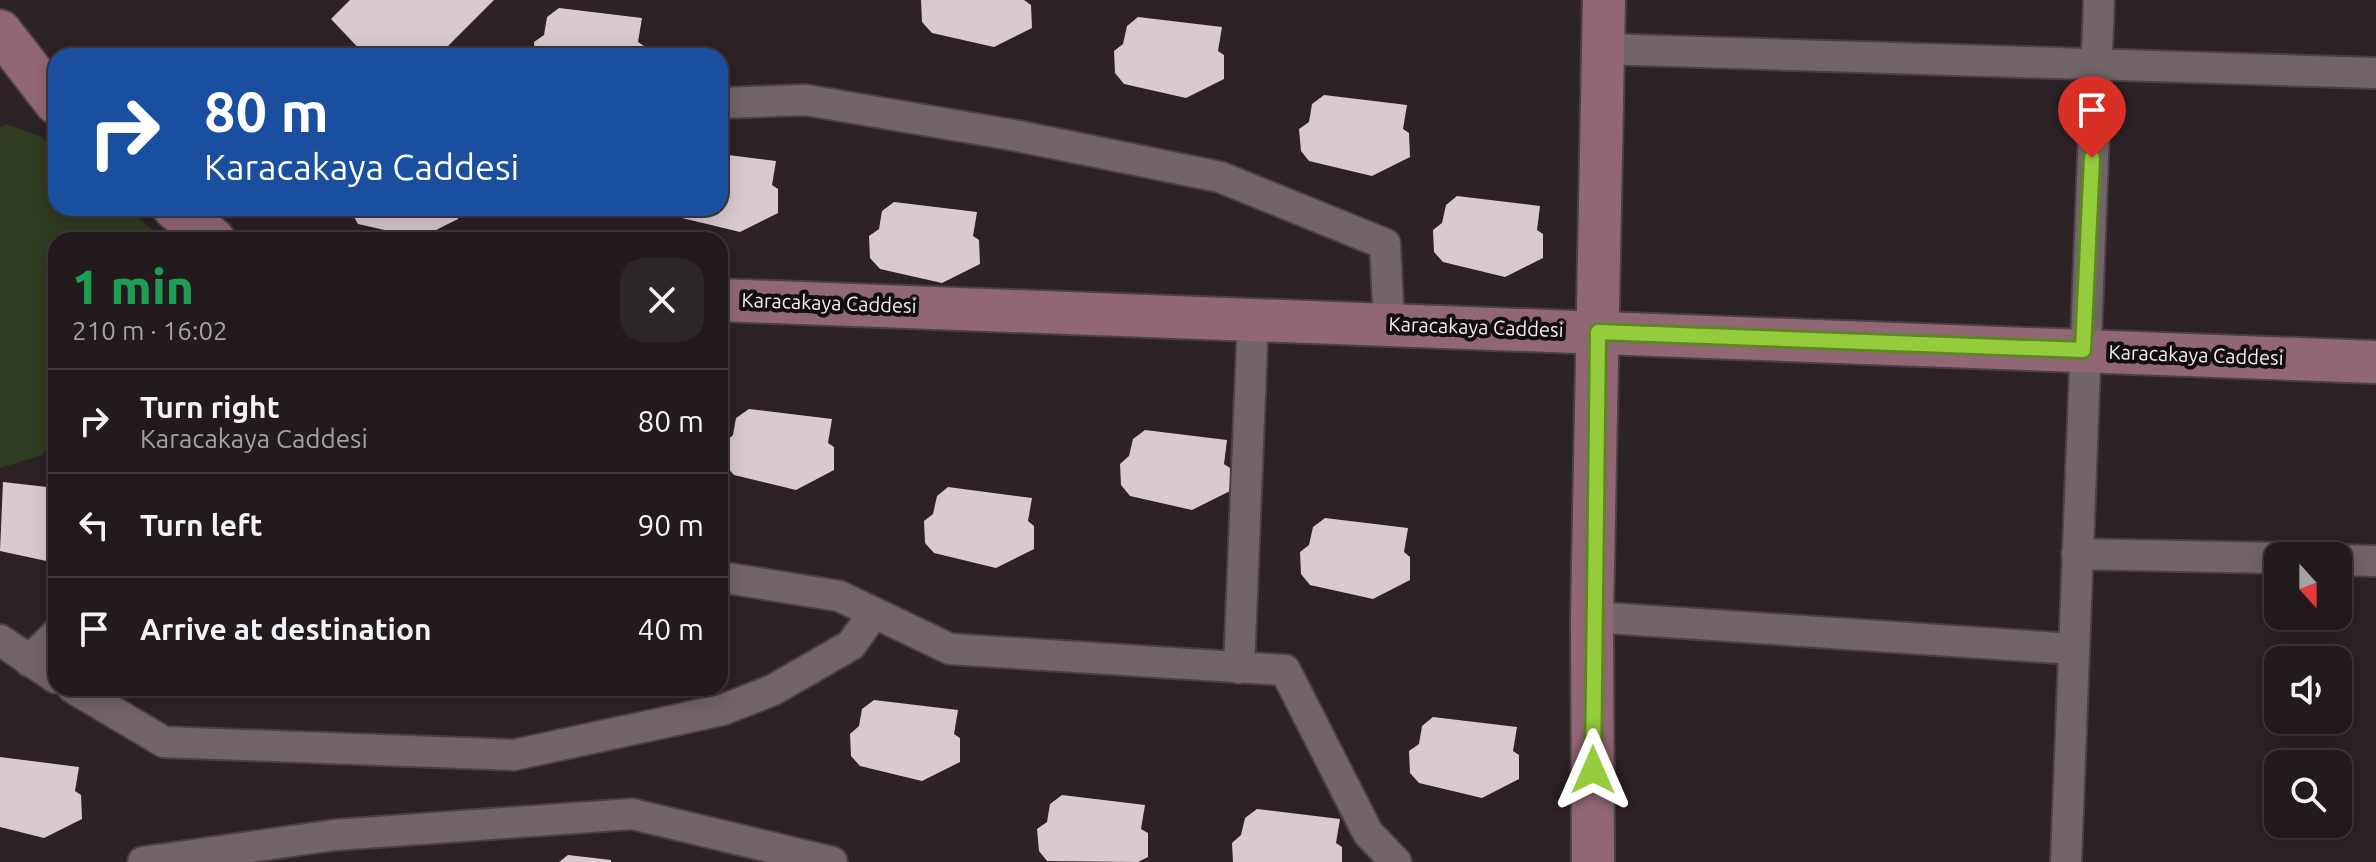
<!DOCTYPE html>
<html lang="en">
<head>
<meta charset="utf-8">
<style>
	body { margin:0; font-family:Ubuntu,sans-serif; background:#2e2729; color:#f1f3f6; height:100vh; display:flex; flex-direction:column; font-size:30px; white-space:nowrap }
	* { box-sizing:border-box; margin:0 }
	p { font-size:26px; color:#a2a1a3 }
	.icon { flex:none; width:44px; height:44px; fill:none; stroke:currentColor; stroke-width:2; stroke-linecap:round; stroke-linejoin:round }
	.map { position:relative; flex:1; overflow:hidden }
	.panel { position:absolute; left:48px; top:232px; width:680px; height:464px; display:flex; flex-direction:column; background:#221a1c; border-radius:24px; box-shadow:0 4px 20px #0003,0 0 0 2px #3f383b }
	.panel>* { flex:none }
	.hud { position:absolute; left:48px; top:48px; width:680px; height:168px; border-radius:24px; box-shadow:0 4px 20px #0003,0 0 0 2px #3f383b; background:#1a4fa0; color:#fff; overflow:hidden }
	.needle { width:52px; rotate:159deg }
	.tools { position:absolute; left:2264px; top:542px; display:grid; gap:16px }
	.tools a { display:grid; place-items:center; width:88px; height:88px; border-radius:16px; background:#221a1c; box-shadow:0 4px 20px #0003,0 0 0 2px #3f383b; font-size:40px }
	.pin { position:absolute; display:grid; place-items:center; width:68px; height:68px; color:#fff; margin:-82px -34px; border-radius:50% 50% 50% 0; rotate:-45deg; box-shadow:0 0 8px #0007 }
	.pin .icon { rotate:45deg }
	.me { position:absolute; width:88px; margin:-44px; rotate:0deg; stroke-linejoin:round; filter:drop-shadow(0 0 6px #0008) }
	.turn { display:flex; align-items:center; gap:28px; height:168px; padding:0 24px; font-size:36px }
	.turn .icon { width:104px; height:104px; stroke-width:2.5 }
	.turn b { display:block; font-size:56px; line-height:68px }
	.round { display:grid; place-items:center; flex:none; width:84px; height:84px; border-radius:24px; background:#2e2729 }
	.head { display:flex; align-items:center; justify-content:space-between; height:136px; padding:0 24px }
	h1 { font-size:48px; font-weight:800; line-height:60px; color:#1e9e55 }
	ul { padding:0; list-style:none }
	li { display:flex; align-items:center; gap:24px; height:104px; padding:0 24px; border-top:2px solid #3f383b }
	li div { flex:1 }
	li b { display:block; font-size:30px }
	li em { font-style:normal }
	.map>svg:first-child { display:block }
	.green { fill:#2f3c20 }
	.building { fill:#d9cace }
	.lines { fill:none; stroke-linecap:round; stroke-linejoin:round }
	.street-casing { stroke:#4b4144; stroke-width:34 }
	.secondary-casing { stroke:#4b4144; stroke-width:46 }
	.street { stroke:#726569; stroke-width:30 }
	.secondary { stroke:#916776; stroke-width:42 }
	.route-casing { stroke:#608527; stroke-width:20 }
	.route { stroke:#94cc3c; stroke-width:14 }
	.labels { text-anchor:middle; stroke-width:8; stroke-linejoin:round; paint-order:stroke }
	.street-label { font-size:20px; fill:#f4ebee; stroke:#120d0e }
</style>
</head>
<body>
<div class="map">
<svg width="2376" height="862" viewBox="0 0 2376 862">
	<rect width="100%" height="100%" fill="#2d2225"/>
	<polygon class="green" points="6,124 40,136 56,150 56,208 126,208 165,240 56,240 56,438 42,455 0,468 0,128"/>
	<g class="building">
		<polygon points="350,0 494,0 438,56 366,56 331,19"/>
		<polygon points="921,0 1024,0 1031,5 1032,28 994,47 932,33 922,22"/>
		<polygon points="559,8 642,18 638,42 644,46 644,56 535,56 534,42 544,35 547,17"/>
		<polygon points="1138,17 1222,27 1218,51 1224,55 1224,79 1186,98 1124,84 1115,73 1114,51 1123,44 1127,26"/>
		<polygon points="1324,95 1407,105 1403,129 1409,133 1410,157 1372,176 1309,161 1301,151 1299,129 1309,122 1312,104"/>
		<polygon points="720,154 776,161 772,185 778,189 778,213 740,232 678,217 670,208 720,208"/>
		<polygon points="1457,196 1540,206 1537,230 1543,234 1543,258 1505,277 1443,262 1434,252 1433,230 1442,223 1446,205"/>
		<polygon points="894,202 977,212 973,236 979,240 980,264 942,283 880,269 870,258 869,236 879,229 882,211"/>
		<polygon points="349,208 458,208 458,219 420,238 358,224"/>
		<polygon points="749,409 832,419 828,443 834,447 834,470 796,490 734,475 725,465 724,443 733,435 736,418"/>
		<polygon points="1145,430 1227,440 1224,464 1230,468 1230,491 1192,510 1130,496 1121,485 1120,464 1129,456 1133,439"/>
		<polygon points="3,482 56,488 56,560 51,562 0,551"/>
		<polygon points="948,487 1032,498 1028,521 1034,526 1034,549 996,568 934,553 925,543 924,521 933,514 937,496"/>
		<polygon points="1325,518 1408,528 1404,552 1410,557 1410,580 1373,599 1310,585 1301,574 1300,552 1309,545 1313,527"/>
		<polygon points="874,700 958,710 954,734 960,738 960,762 922,781 860,766 851,756 850,734 859,726 862,709"/>
		<polygon points="1433,717 1517,727 1513,751 1519,755 1519,779 1482,798 1419,783 1410,773 1409,751 1419,744 1422,726"/>
		<polygon points="0,757 79,767 75,791 81,795 82,819 44,838 0,827"/>
		<polygon points="1062,795 1145,805 1141,829 1148,833 1148,857 1138,862 1047,861 1039,851 1037,829 1047,822 1050,804"/>
		<polygon points="1257,809 1340,819 1336,843 1342,847 1342,862 1233,862 1232,843 1241,835 1245,818"/>
		<polygon points="568,855 611,860 611,862 559,862"/>
	</g>
	<g class="lines">
		<g class="street-casing">
			<g id="street">
				<polyline points="1603,49 2376,73"/>
				<polyline points="720,103 806,100 1018,136 1220,177 1385,244 1389,324"/>
				<polyline points="2077,554 2278,558"/>
				<polyline points="2338,560 2376,561"/>
				<polyline points="720,577 839,596 950,649 1285,670 1368,833 1396,862"/>
				<polyline points="1592,617 2073,649"/>
				<polyline points="0,640 56,678"/>
				<polyline points="29,661 56,634"/>
				<polyline points="1239,668 1253,318"/>
				<polyline points="73,688 164,742 514,755 722,710 773,690 851,645 874,613"/>
				<polyline points="143,862 335,835 632,814 832,862"/>
				<polyline points="2066,862 2099,0"/>
			</g>
		</g>
		<g class="secondary-casing">
			<g id="secondary">
				<polyline points="0,31 56,103"/>
				<polyline points="174,208 214,240"/>
				<polyline points="720,300 2376,362"/>
				<polyline points="1593,862 1592,617 1604,0"/>
			</g>
		</g>
		<use href="#street" class="street"/>
		<use href="#secondary" class="secondary"/>
	</g>
	<g class="lines">
		<g class="route-casing">
			<polyline id="route" points="1593,770 1598,332 2083,350 2092,158"/>
		</g>
		<use href="#route" class="route"/>
	</g>
	<g class="labels">
		<g class="street-label">
			<text transform="translate(829 303) rotate(2)" y="7">Karacakaya Caddesi</text>
			<text transform="translate(1476 327) rotate(2)" y="7">Karacakaya Caddesi</text>
			<text transform="translate(2196 355) rotate(2)" y="7">Karacakaya Caddesi</text>
		</g>
	</g>
</svg>
<div class="tools">
<a><svg class="needle" viewBox="-14 -14 28 28"><path d="M0-13l5 13h-10z" fill="#e53935"/><path d="M0 13l5-13h-10z" fill="#a2a1a3"/></svg></a>
<a><svg class="icon" aria-label="sound" viewBox="0 0 24 24"><path d="M4 9h4l5-4v14l-5-4H4zM17 9q2 3 0 6"/></svg></a>
<a><svg class="icon" aria-label="search" viewBox="0 0 24 24"><circle cx="10" cy="10" r="6"/><path d="M15 15l6 6"/></svg></a>
</div>
<div class="pin" style="left:2092px;top:158px;background:#d93025"><svg class="icon" aria-label="arrive" viewBox="0 0 24 24"><path d="M6 21V4h12l-3 4 3 4H6"/></svg></div>
<svg class="me" style="left:1593px;top:770px" viewBox="-20 -20 40 40"><path d="M0-17L14 15 0 8-14 15z" fill="#94cc3c" stroke="#fff" stroke-width="4"/></svg>
<div class="hud">
<div class="turn"><svg class="icon" aria-label="right" viewBox="0 0 24 24"><path d="M7 20v-9h11M14 6l5 5-5 5"/></svg><div><b>80 m</b>Karacakaya Caddesi</div></div>
</div>
<section class="panel">
<div class="head"><div><h1>1 min</h1><p>210 m · 16:02</p></div><a class="round"><svg class="icon" aria-label="close" viewBox="0 0 24 24"><path d="M6 6l12 12M18 6L6 18"/></svg></a></div>
<ul>
<li><svg class="icon" aria-label="right" viewBox="0 0 24 24"><path d="M7 20v-9h11M14 6l5 5-5 5"/></svg><div><b>Turn right</b><p>Karacakaya Caddesi</p></div><em>80 m</em></li>
<li><svg class="icon" aria-label="left" viewBox="0 0 24 24"><path d="M17 20v-9H6M10 6l-5 5 5 5"/></svg><div><b>Turn left</b></div><em>90 m</em></li>
<li><svg class="icon" aria-label="arrive" viewBox="0 0 24 24"><path d="M6 21V4h12l-3 4 3 4H6"/></svg><div><b>Arrive at destination</b></div><em>40 m</em></li>
</ul>
</section>
</div>
</body>
</html>
